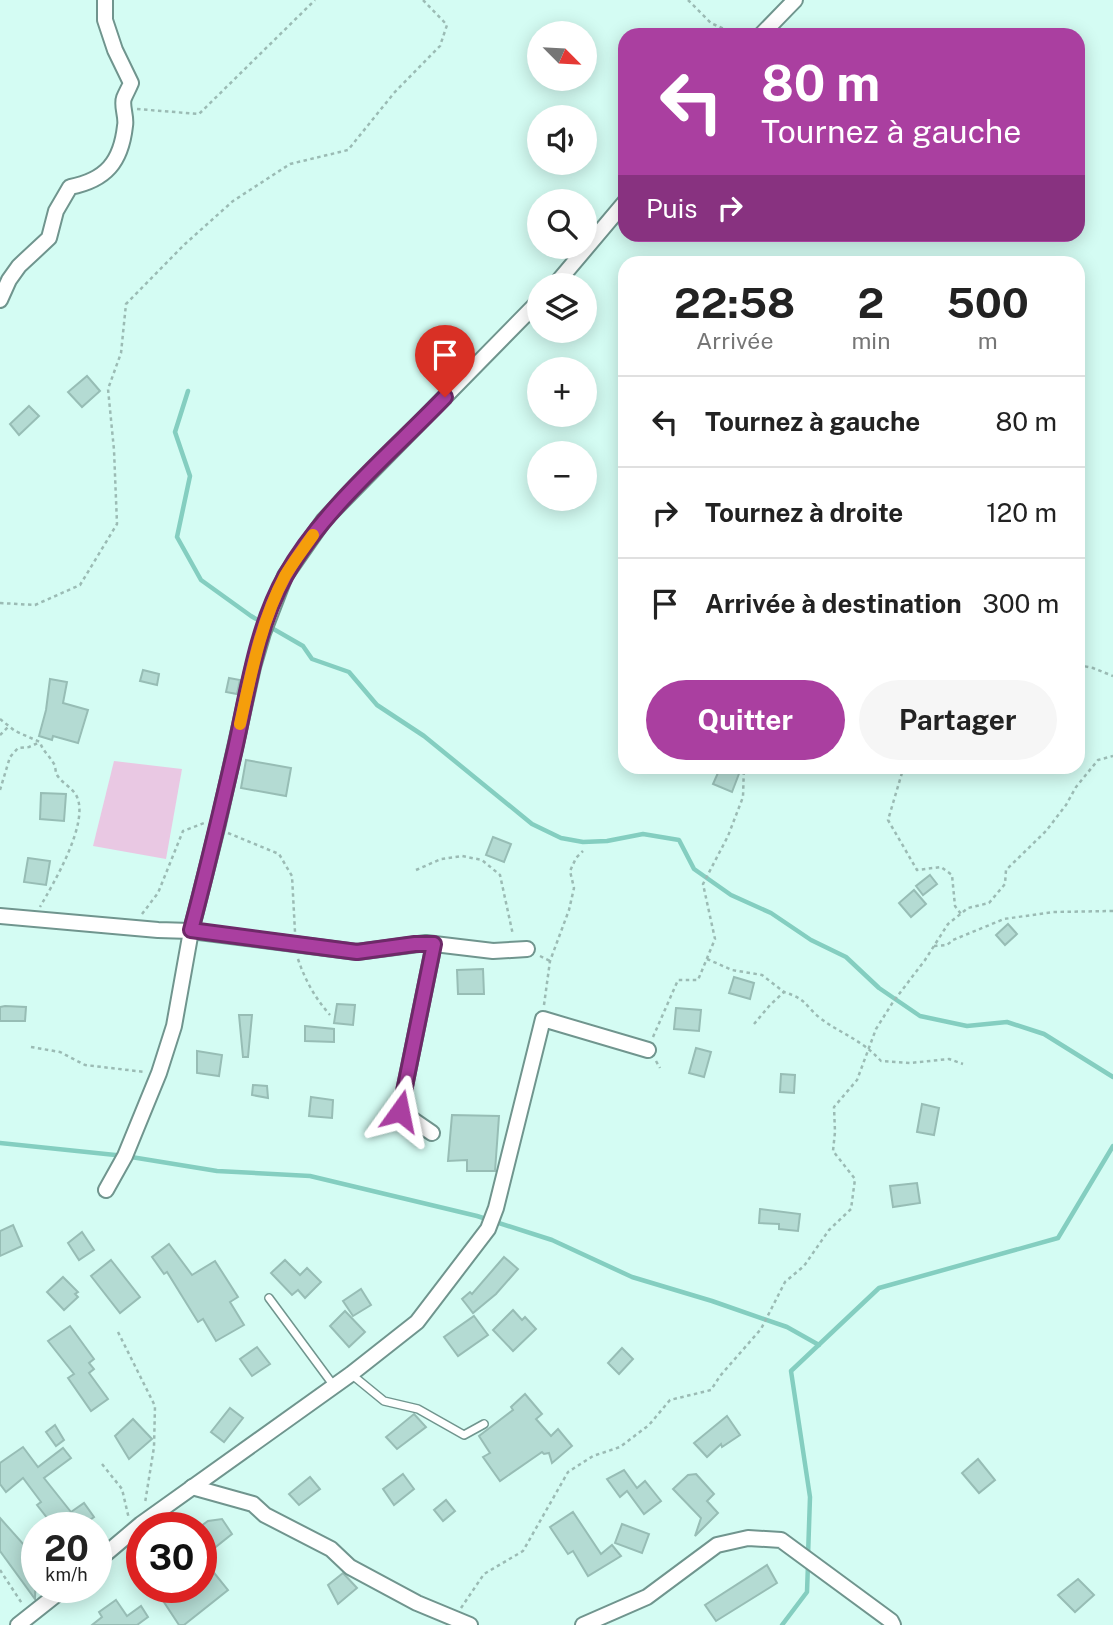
<!DOCTYPE html>
<html lang="fr">
<head>
<meta charset="utf-8">
<style>
	body { margin:0; font-family:"Public Sans",sans-serif; background:#f6f6f6; color:#222; height:100vh; display:flex; flex-direction:column; font-size:26px; white-space:nowrap }
	* { box-sizing:border-box; margin:0 }
	p { font-size:23px; color:#767676 }
	.icon { flex:none; width:38px; height:38px; fill:none; stroke:currentColor; stroke-width:2; stroke-linecap:round; stroke-linejoin:round }
	.map { position:relative; flex:1; overflow:hidden }
	.side { position:absolute; left:618px; top:256px; width:467px; height:518px; display:flex; flex-direction:column; background:#fff; border-radius:21px; box-shadow:0 4px 18px #0003 }
	.side>* { flex:none }
	.guide { position:absolute; left:618px; top:28px; width:467px; height:214px; border-radius:21px; box-shadow:0 4px 18px #0003; background:#aa3fa0; color:#fff; overflow:hidden }
	.needle { width:46px; rotate:114deg }
	.tools { position:absolute; left:527px; top:21px; display:grid; gap:14px }
	.tools a { display:grid; place-items:center; width:70px; height:70px; border-radius:50%; background:#fff; box-shadow:0 4px 18px #0003; font-size:35px }
	.speed { position:absolute; left:21px; top:1512px; display:flex; gap:14px; font-size:35px; font-weight:700; text-align:center }
	.speed>* { display:grid; place-content:center; width:91px; height:91px; border-radius:50%; background:#fff; box-shadow:0 4px 18px #0003; line-height:1 }
	.speed small { font-size:18px; font-weight:400 }
	.speed .limit { border:10px solid #d22; background:#fff; color:#111 }
	.pin { position:absolute; display:grid; place-items:center; width:60px; height:60px; color:#fff; margin:-72px -30px; border-radius:50% 50% 50% 0; rotate:-45deg; box-shadow:0 0 7px #0007 }
	.pin .icon { rotate:45deg }
	.me { position:absolute; width:77px; margin:-38px; rotate:12deg; stroke-linejoin:round; filter:drop-shadow(0 0 5px #0008) }
	.turn { display:flex; align-items:center; gap:24px; height:147px; padding:0 28px; font-size:32px }
	.turn .icon { width:91px; height:91px; stroke-width:2.5 }
	.turn b { display:block; font-size:49px; line-height:60px }
	.then { display:flex; align-items:center; height:66px; padding:0 28px; background:#0003; gap:14px; font-size:26px }
	.eta { display:flex; justify-content:space-evenly; align-items:center; height:119px; text-align:center }
	.eta b { font-size:42px; font-weight:700; line-height:49px }
	.primary-button { display:flex; gap:14px; margin-top:auto; padding:14px 28px }
	.primary-button a { flex:1; height:80px; border-radius:42px; background:#aa3fa0; color:#fff; font-size:28px; font-weight:700; line-height:80px; text-align:center }
	.primary-button a+a { background:#f6f6f6; color:#222 }
	ul { padding:0; list-style:none }
	li { display:flex; align-items:center; gap:21px; height:91px; padding:0 28px; border-top:2px solid #e0e0e0 }
	li div { flex:1 }
	li b { display:block; font-size:26px }
	li em { font-style:normal }
	.map>svg:first-child { display:block }
	.green { fill:#e9c8e3 }
	.lines { fill:none; stroke-linecap:round; stroke-linejoin:round }
	.stream { stroke:#84cec0; stroke-width:4.5 }
	.building { fill:#b4dbd3; stroke:#97bdb5; stroke-width:2 }
	.lane-casing { stroke:#70958e; stroke-width:10 }
	.street-casing { stroke:#70958e; stroke-width:18 }
	.path { stroke:#9bbbb4; stroke-width:2.5; stroke-dasharray:3.5 3.5; stroke-linecap:butt }
	.lane { stroke:#fff; stroke-width:7 }
	.street { stroke:#fff; stroke-width:14 }
	.route-casing { stroke:#6e2968; stroke-width:18 }
	.route { stroke:#aa3fa0; stroke-width:12 }
	.slow { stroke:#f59e0b; stroke-width:12 }
</style>
</head>
<body>
<div class="map">
<svg width="1113" height="1625" viewBox="0 0 1113 1625">
	<rect width="100%" height="100%" fill="#d4fcf3"/>
	<polygon class="green" points="114,761 182,769 166,859 93,846"/>
	<g class="lines">
		<g class="stream">
			<polyline points="188,391 175,432 190,476 177,537 201,580 251,616 303,646 312,659 349,672 377,705 424,736 532,824 561,838 583,842 607,841 643,834 679,840 694,869 731,895 771,913 811,940 846,957 879,988 920,1016 967,1026 1007,1022 1044,1034 1113,1077"/>
			<polyline points="0,1143 125,1156 217,1171 310,1176 477,1216 552,1240 632,1277 712,1301 787,1327 819,1345"/>
			<polyline points="808,1556 810,1497 791,1371 879,1288 1058,1238 1113,1146"/>
			<polyline points="782,1625 807,1592 808,1564"/>
		</g>
	</g>
	<g class="building">
		<polygon points="87,376 100,391 82,407 68,392"/>
		<polygon points="29,406 39,416 19,435 10,424"/>
		<polygon points="143,670 159,674 157,685 140,681"/>
		<polygon points="229,678 240,680 237,694 226,692"/>
		<polygon points="50,679 67,682 63,703 88,710 78,743 53,736 52,740 39,736 46,710"/>
		<polygon points="246,760 291,768 286,796 241,788"/>
		<polygon points="721,766 728,766 740,771 732,792 713,784"/>
		<polygon points="41,793 66,794 64,821 40,819"/>
		<polygon points="493,837 511,844 504,862 486,855"/>
		<polygon points="28,858 50,861 46,885 24,882"/>
		<polygon points="930,875 937,884 923,895 916,886"/>
		<polygon points="914,890 926,904 911,917 899,903"/>
		<polygon points="1008,924 1017,934 1005,945 996,935"/>
		<polygon points="483,969 484,994 458,994 457,970"/>
		<polygon points="734,977 754,983 750,999 729,993"/>
		<polygon points="337,1004 355,1005 353,1025 334,1023"/>
		<polygon points="5,1006 26,1007 25,1021 0,1021 0,1007"/>
		<polygon points="676,1008 701,1010 699,1031 674,1029"/>
		<polygon points="239,1015 252,1015 248,1057 243,1057"/>
		<polygon points="305,1026 334,1029 334,1042 305,1041"/>
		<polygon points="696,1048 711,1052 704,1077 689,1073"/>
		<polygon points="197,1051 222,1055 219,1076 197,1073"/>
		<polygon points="781,1074 795,1075 794,1093 780,1092"/>
		<polygon points="253,1085 267,1086 268,1098 252,1095"/>
		<polygon points="311,1097 333,1100 332,1118 309,1116"/>
		<polygon points="922,1104 939,1108 934,1135 917,1132"/>
		<polygon points="452,1115 499,1116 495,1171 467,1171 467,1160 448,1161"/>
		<polygon points="917,1183 920,1203 893,1207 890,1186"/>
		<polygon points="760,1209 800,1214 798,1231 779,1229 779,1224 759,1223"/>
		<polygon points="13,1225 22,1246 0,1256 0,1231"/>
		<polygon points="82,1232 94,1250 79,1260 68,1243"/>
		<polygon points="169,1244 192,1275 215,1261 238,1297 230,1302 244,1325 216,1341 203,1319 198,1322 167,1272 164,1274 152,1257"/>
		<polygon points="504,1257 518,1269 496,1294 473,1313 462,1299 470,1292 472,1294"/>
		<polygon points="111,1260 140,1297 120,1313 91,1276"/>
		<polygon points="285,1260 300,1275 307,1268 321,1282 305,1298 298,1290 292,1295 271,1273"/>
		<polygon points="63,1277 78,1292 75,1294 78,1297 64,1310 47,1292"/>
		<polygon points="361,1289 371,1305 353,1316 343,1301"/>
		<polygon points="513,1310 522,1320 525,1317 536,1329 513,1351 493,1330"/>
		<polygon points="345,1311 365,1332 349,1347 330,1326"/>
		<polygon points="474,1316 488,1335 458,1356 444,1337"/>
		<polygon points="70,1326 94,1359 89,1363 94,1369 89,1373 108,1399 91,1411 68,1378 74,1374 48,1341"/>
		<polygon points="257,1347 270,1364 252,1376 240,1359"/>
		<polygon points="622,1348 633,1359 619,1374 608,1363"/>
		<polygon points="525,1394 542,1414 536,1419 551,1436 558,1429 572,1446 552,1463 549,1453 544,1454 542,1452 500,1481 483,1457 490,1453 479,1436 513,1410 511,1407"/>
		<polygon points="230,1408 243,1418 224,1442 211,1432"/>
		<polygon points="414,1414 426,1427 397,1449 386,1437"/>
		<polygon points="727,1416 740,1435 722,1447 721,1444 707,1457 694,1443"/>
		<polygon points="133,1419 152,1439 129,1459 115,1436"/>
		<polygon points="55,1425 64,1440 56,1446 46,1432"/>
		<polygon points="23,1447 38,1467 63,1448 71,1458 44,1478 71,1512 84,1503 94,1517 79,1528 55,1528 37,1505 41,1502 23,1478 6,1492 0,1484 0,1463"/>
		<polygon points="978,1459 995,1480 979,1493 962,1473"/>
		<polygon points="624,1470 637,1488 645,1481 661,1501 644,1514 627,1491 620,1497 607,1479"/>
		<polygon points="403,1474 414,1489 394,1505 383,1489"/>
		<polygon points="696,1474 714,1494 707,1501 718,1513 695,1536 701,1518 673,1489 688,1475"/>
		<polygon points="310,1477 320,1489 299,1505 289,1494"/>
		<polygon points="446,1500 455,1511 443,1521 434,1510"/>
		<polygon points="573,1512 601,1554 612,1545 621,1556 588,1576 573,1551 568,1554 550,1527"/>
		<polygon points="0,1518 24,1545 37,1537 35,1599 0,1551"/>
		<polygon points="222,1519 232,1534 202,1558 228,1590 184,1625 179,1625 154,1587 201,1587 201,1526 208,1521"/>
		<polygon points="622,1524 649,1534 642,1553 615,1543"/>
		<polygon points="767,1565 777,1583 716,1621 705,1605"/>
		<polygon points="343,1573 357,1588 338,1604 328,1585"/>
		<polygon points="1078,1579 1094,1595 1075,1612 1058,1595"/>
		<polygon points="116,1600 127,1616 141,1606 148,1617 137,1625 92,1625 102,1617 99,1612"/>
	</g>
	<g class="lines">
		<g class="lane-casing">
			<g id="lane">
				<polyline points="269,1298 334,1386"/>
				<polyline points="351,1374 384,1401 418,1409 464,1435 484,1424"/>
			</g>
		</g>
		<g class="street-casing">
			<g id="street">
				<polyline points="761,35 795,0"/>
				<polyline points="555,285 625,202"/>
				<path d="M0,300l9,-20 10,-14 30,-28 7,-27 14,-24c36,-7 51,-25 55,-61 2,-9 -4,-20 -1,-28 2,-5 5,-10 7,-15l-16,-33 -10,-30v-20"/>
				<polyline points="0,916 158,930 191,931 357,952 426,943 493,951 527,949"/>
				<polyline points="432,1133 400,1111 434,944"/>
				<polyline points="106,1190 125,1156 159,1073 174,1026 191,931 218,824 253,667 263,633 285,576 324,520 539,301"/>
				<polyline points="192,1487 253,1504 265,1515 331,1549 350,1567 417,1603 470,1625"/>
				<polyline points="96,1562 141,1524 351,1374 417,1322 488,1229 496,1208 543,1019 648,1050"/>
				<polyline points="18,1625 66,1587"/>
				<polyline points="583,1625 647,1597 717,1545 748,1538 781,1540 891,1621 893,1625"/>
			</g>
		</g>
		<g class="path">
			<polyline points="688,0 711,23 737,35"/>
			<polyline points="137,109 199,114 315,0"/>
			<polyline points="0,603 35,605 80,585 117,524 114,450 108,389 121,353 126,304 185,244 233,201 290,164 348,150 394,93 440,46 447,25 423,0"/>
			<polyline points="1078,665 1093,668 1113,676"/>
			<path d="M0,719l15,12 25,11c3,10 10,14 14,22 2,3 1,8 3,11 5,8 14,12 19,20 15,26 -23,89 -36,112"/>
			<polyline points="0,735 9,726"/>
			<polyline points="904,766 888,820 917,870 941,867 952,875 955,906 961,914"/>
			<polyline points="0,790 10,757 18,748 29,747 40,742"/>
			<polyline points="228,833 279,854 292,876 295,932"/>
			<polyline points="416,870 441,859 462,856 482,860 500,875 513,935"/>
			<polyline points="142,914 158,893 183,831 204,823"/>
			<polyline points="934,946 947,945 953,940 1004,919 1053,912 1113,911"/>
			<polyline points="540,956 550,961"/>
			<path d="M298,959c7,21 17,39 32,56"/>
			<polyline points="707,959 732,970 762,975 784,992"/>
			<polyline points="544,1005 550,961 569,910 574,888 570,871 576,858 583,851"/>
			<path d="M754,1024l16,-19 14,-13c24,8 19,12 36,26 21,16 41,21 61,43l29,2 39,-4 14,5"/>
			<polyline points="653,1037 678,980 698,980 715,939 703,884 728,836 743,797 744,766"/>
			<polyline points="31,1047 60,1052 85,1065 145,1072"/>
			<polyline points="656,1061 660,1068"/>
			<polyline points="118,1332 155,1406 154,1447 145,1503"/>
			<polyline points="102,1464 122,1489 129,1519"/>
			<polyline points="0,1570 23,1605"/>
			<polyline points="461,1608 484,1574 523,1551 568,1472 593,1456 620,1447 649,1425 670,1400 711,1390 720,1376 761,1329 785,1282 804,1266 829,1230 851,1209 855,1179 833,1151 835,1132 834,1107 857,1080 876,1029 893,1002 925,960 948,924 968,908 989,903 1005,884 1006,870 1046,831 1066,805 1076,787 1098,760 1113,756"/>
		</g>
		<use href="#lane" class="lane"/>
		<use href="#street" class="street"/>
	</g>
	<g class="lines">
		<g class="route-casing">
			<path id="route" d="M400,1111l34,-167h-19l-58,8 -166,-22c16,-60 30,-120 44,-181 13,-58 21,-121 51,-174 37,-66 106,-123 159,-178"/>
		</g>
		<use href="#route" class="route"/>
		<path class="slow" d="M240,724c11,-50 21,-103 45,-148 8,-14 19,-28 28,-41"/>
	</g>
</svg>
<div class="tools">
<a><svg class="needle" viewBox="-14 -14 28 28"><path d="M0-13l5 13h-10z" fill="#e53935"/><path d="M0 13l5-13h-10z" fill="#767676"/></svg></a>
<a><svg class="icon" aria-label="sound" viewBox="0 0 24 24"><path d="M4 9h4l5-4v14l-5-4H4zM17 9q2 3 0 6"/></svg></a>
<a><svg class="icon" aria-label="search" viewBox="0 0 24 24"><circle cx="10" cy="10" r="6"/><path d="M15 15l6 6"/></svg></a>
<a><svg class="icon" aria-label="layers" viewBox="0 0 24 24"><path d="M12 4l9 5-9 5-9-5zM3 14l9 5 9-5"/></svg></a>
<a>+</a>
<a>−</a>
</div>
<div class="speed"><div>20<small>km/h</small></div><div class="limit">30</div></div>
<div class="pin" style="left:445px;top:397px;background:#d93025"><svg class="icon" aria-label="arrive" viewBox="0 0 24 24"><path d="M6 21V4h12l-3 4 3 4H6"/></svg></div>
<svg class="me" style="left:400px;top:1111px" viewBox="-20 -20 40 40"><path d="M0-17L14 15 0 8-14 15z" fill="#aa3fa0" stroke="#fff" stroke-width="4"/></svg>
<div class="guide">
<div class="turn"><svg class="icon" aria-label="left" viewBox="0 0 24 24"><path d="M17 20v-9H6M10 6l-5 5 5 5"/></svg><div><b>80 m</b>Tournez à gauche</div></div>
<div class="then">Puis<svg class="icon" aria-label="right" viewBox="0 0 24 24"><path d="M7 20v-9h11M14 6l5 5-5 5"/></svg></div>
</div>
<section class="side">
<div class="eta">
<div><b>22:58</b><p>Arrivée</p></div>
<div><b>2</b><p>min</p></div>
<div><b>500</b><p>m</p></div>
</div>
<ul>
<li><svg class="icon" aria-label="left" viewBox="0 0 24 24"><path d="M17 20v-9H6M10 6l-5 5 5 5"/></svg><div><b>Tournez à gauche</b></div><em>80 m</em></li>
<li><svg class="icon" aria-label="right" viewBox="0 0 24 24"><path d="M7 20v-9h11M14 6l5 5-5 5"/></svg><div><b>Tournez à droite</b></div><em>120 m</em></li>
<li><svg class="icon" aria-label="arrive" viewBox="0 0 24 24"><path d="M6 21V4h12l-3 4 3 4H6"/></svg><div><b>Arrivée à destination</b></div><em>300 m</em></li>
</ul>
<div class="primary-button"><a>Quitter</a><a>Partager</a></div>
</section>
</div>
</body>
</html>
